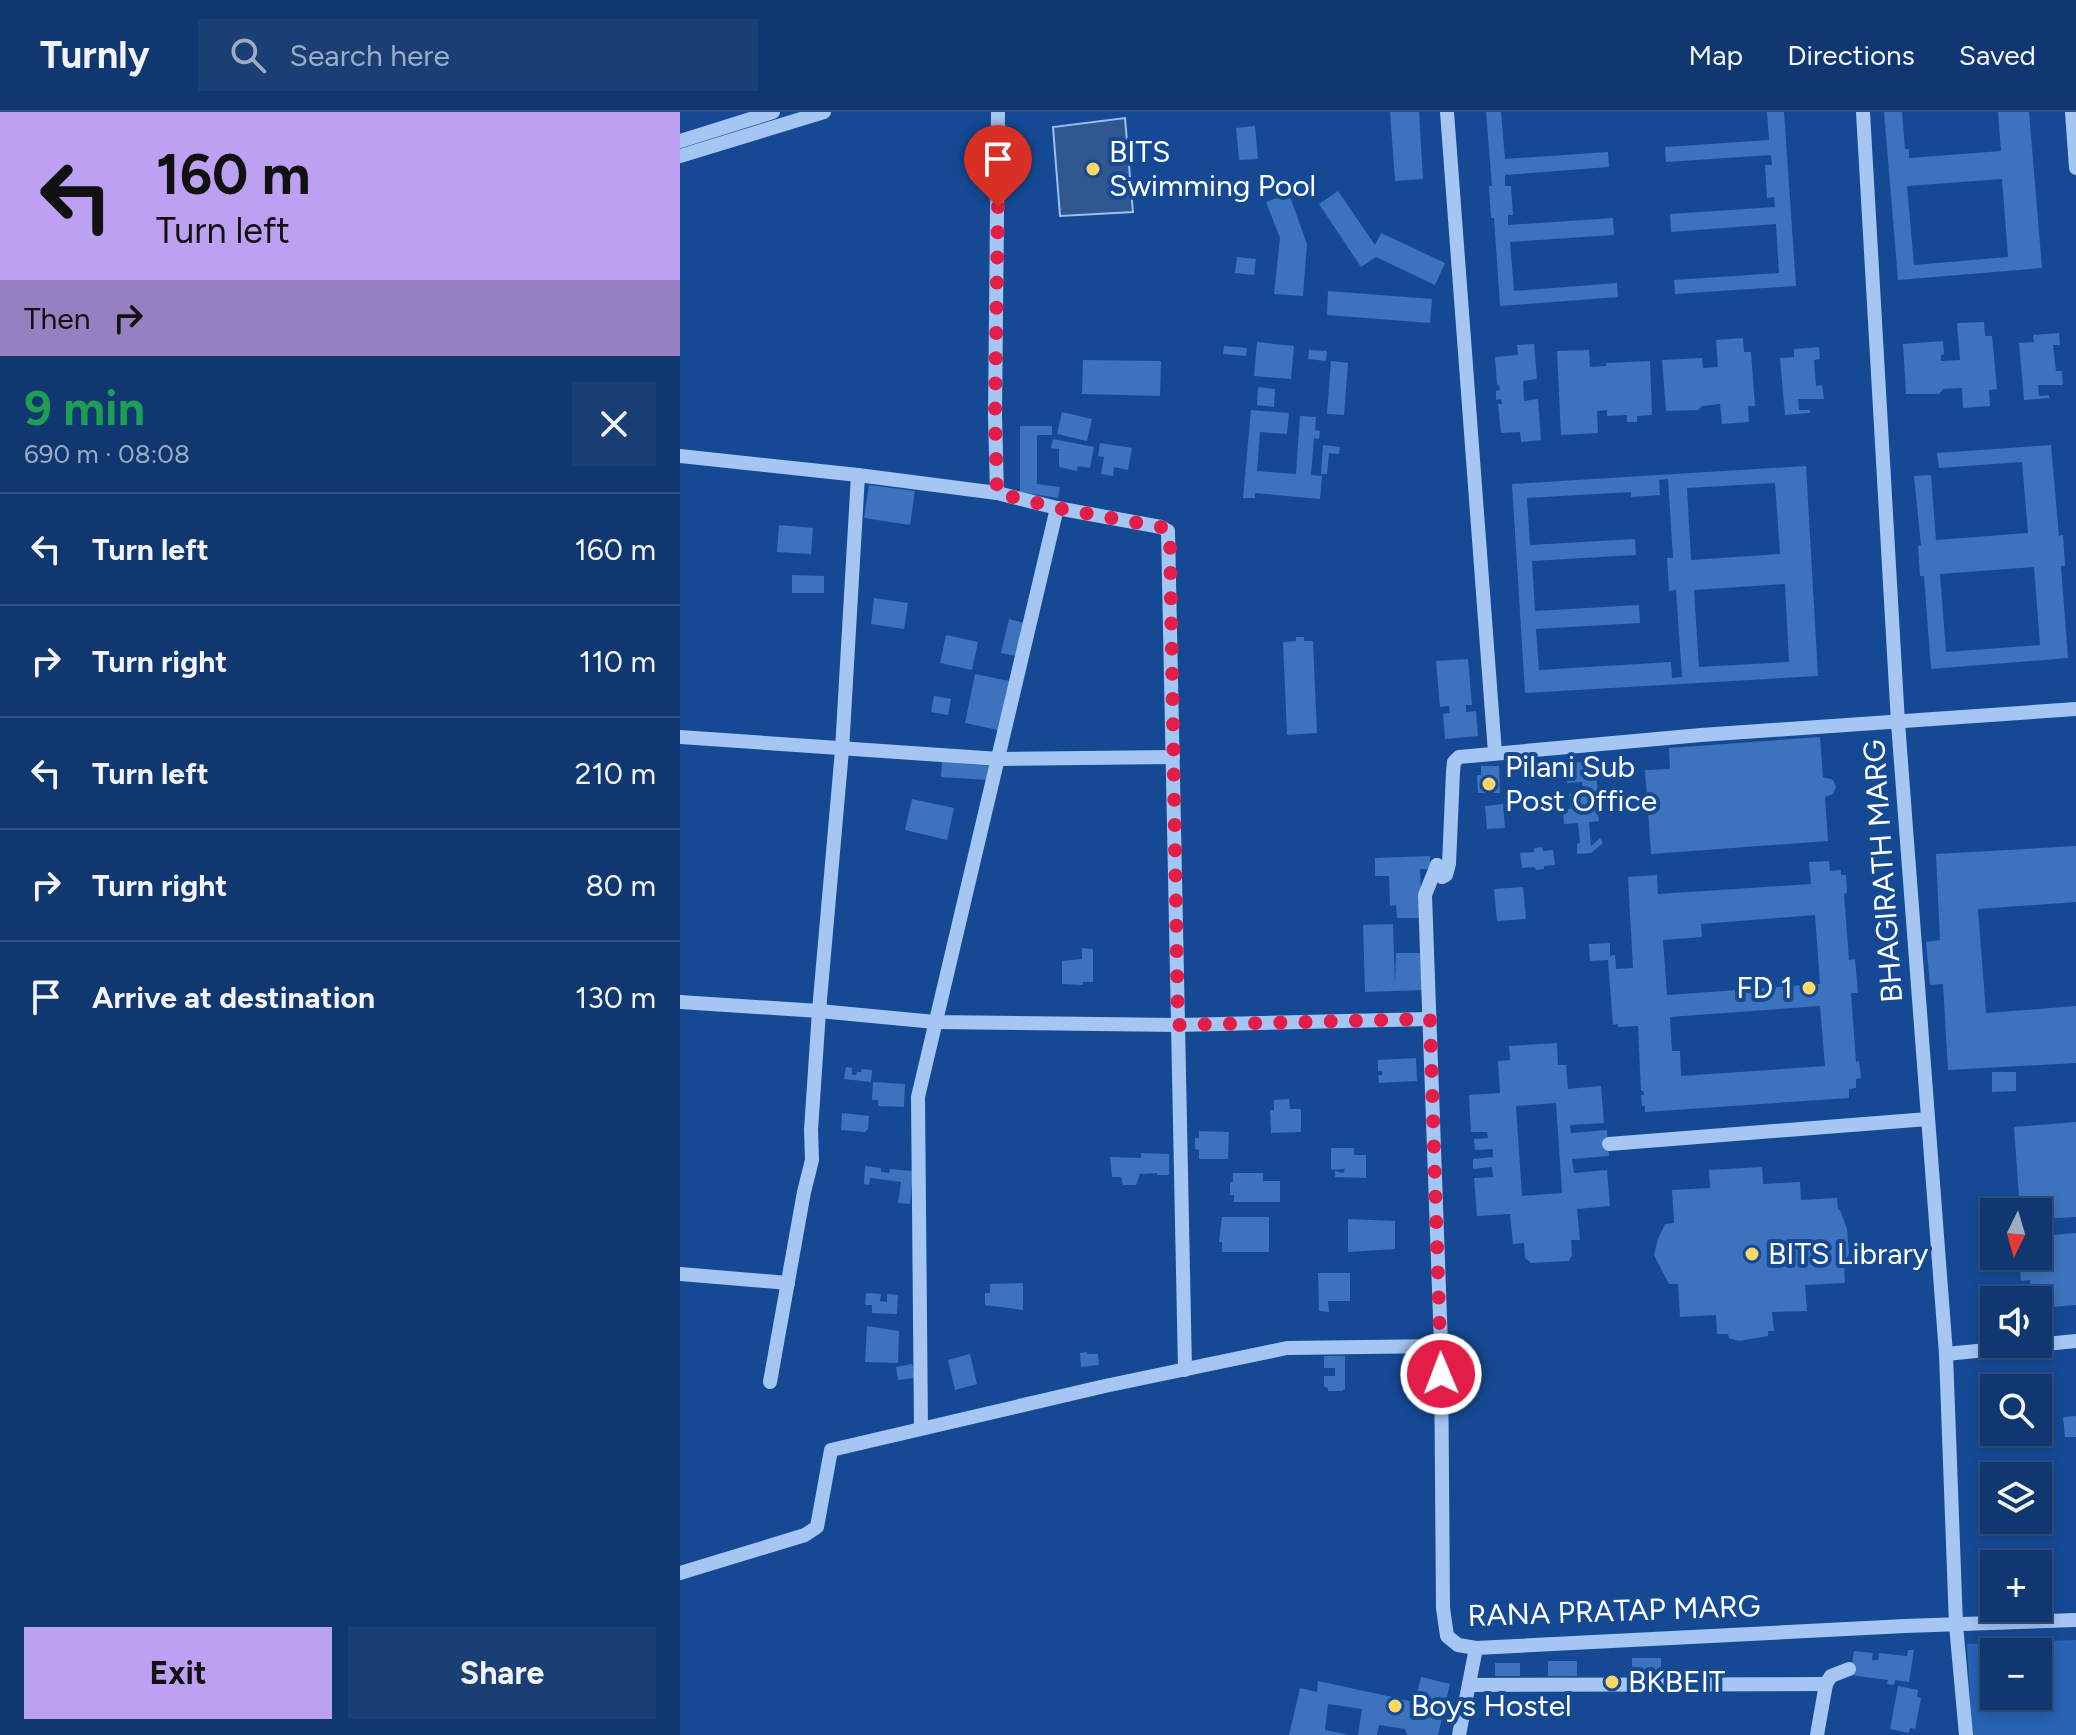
<!DOCTYPE html>
<html lang="en">
<head>
<meta charset="utf-8">
<style>
	body { margin:0; font-family:Figtree,sans-serif; background:#193f74; color:#f1f3f6; height:100vh; display:flex; flex-direction:column; font-size:30px; white-space:nowrap }
	* { box-sizing:border-box; margin:0 }
	p { font-size:26px; color:#9cacc3 }
	.icon { flex:none; width:44px; height:44px; fill:none; stroke:currentColor; stroke-width:2; stroke-linecap:round; stroke-linejoin:round }
	.map { position:relative; flex:1; overflow:hidden }
	.panel { display:flex; flex-direction:column; background:#10376f; width:680px }
	.panel>* { flex:none }
	.guide { background:#bca0f2; color:#111; overflow:hidden }
	.needle { width:52px; rotate:185deg }
	.buttons { position:absolute; left:1300px; top:1086px; display:grid; gap:16px }
	.buttons a { display:grid; place-items:center; width:72px; height:72px; border-radius:0px; background:#10376f; box-shadow:0 4px 12px #0003,0 0 0 2px #305182; font-size:40px }
	.pin { position:absolute; display:grid; place-items:center; width:68px; height:68px; color:#fff; margin:-82px -34px; border-radius:50% 50% 50% 0; rotate:-45deg; box-shadow:0 0 8px #0007 }
	.pin .icon { rotate:45deg }
	.me { position:absolute; width:88px; margin:-44px; rotate:359deg; stroke-linejoin:round; filter:drop-shadow(0 0 6px #0008) }
	.turn { display:flex; align-items:center; gap:28px; height:168px; padding:0 24px; font-size:36px }
	.turn .icon { width:104px; height:104px; stroke-width:2.5 }
	.turn b { display:block; font-size:56px; line-height:68px }
	.then { display:flex; align-items:center; height:76px; padding:0 24px; background:#0003; gap:16px; font-size:30px }
	.round { display:grid; place-items:center; flex:none; width:84px; height:84px; border-radius:0px; background:#193f74 }
	.summary { display:flex; align-items:center; justify-content:space-between; height:136px; padding:0 24px }
	h1 { font-size:48px; font-weight:700; line-height:60px; color:#1e9e55 }
	.action { display:flex; gap:16px; margin-top:auto; padding:16px 24px }
	.action a { flex:1; height:92px; border-radius:0px; background:#bca0f2; color:#111; font-size:32px; font-weight:700; line-height:92px; text-align:center }
	.action a+a { background:#193f74; color:#f1f3f6 }
	ul { padding:0; list-style:none }
	li { display:flex; align-items:center; gap:24px; height:112px; padding:0 24px; border-top:2px solid #305182 }
	li div { flex:1 }
	li b { display:block; font-size:30px }
	li em { font-style:normal }
	header { display:flex; align-items:center; gap:48px; box-sizing:border-box; height:112px; padding:0 40px; background:#10376f; border-bottom:2px solid #305182 }
	header strong { font-size:38px }
	nav { display:flex; gap:44px; margin-inline-start:auto; font-size:28px }
	.search { width:560px; height:72px; background:#193f74; display:flex; align-items:center; gap:20px; box-sizing:border-box; padding:0 28px; border-radius:0px; color:#9cacc3; font-size:30px }
	main { display:flex; flex:1; min-height:0 }
	.map>svg:first-child { display:block }
	.green { fill:#2862b3; fill-rule:evenodd }
	.water { fill:#31578f; stroke:#97c0f4; stroke-width:2 }
	.building { fill:#3d72bc; fill-rule:evenodd }
	.lines { fill:none; stroke-linecap:round; stroke-linejoin:round }
	.minor { stroke:#a5c5f2; stroke-width:14 }
	.route { stroke:#e11d48; stroke-width:14; stroke-dasharray:0 25.2 }
	.poi-dot { fill:#ffd765; stroke:#154994; stroke-width:3 }
	.labels { text-anchor:middle; stroke-width:8; stroke-linejoin:round; paint-order:stroke }
	.poi-label { font-size:30px; fill:#fff; stroke:#154994; text-anchor:start }
	.street-label { font-size:30px; fill:#fff; stroke:#154994 }
</style>
</head>
<body>
<header>
<strong>Turnly</strong>
<div class="search"><svg class="icon" aria-label="search" viewBox="0 0 24 24"><circle cx="10" cy="10" r="6"/><path d="M15 15l6 6"/></svg>Search here</div>
<nav><a>Map</a><a>Directions</a><a>Saved</a></nav>
</header>
<main>
<section class="panel">
<div class="guide">
<div class="turn"><svg class="icon" aria-label="left" viewBox="0 0 24 24"><path d="M17 20v-9H6M10 6l-5 5 5 5"/></svg><div><b>160 m</b>Turn left</div></div>
<div class="then">Then<svg class="icon" aria-label="right" viewBox="0 0 24 24"><path d="M7 20v-9h11M14 6l5 5-5 5"/></svg></div>
</div>
<div class="summary"><div><h1>9 min</h1><p>690 m · 08:08</p></div><a class="round"><svg class="icon" aria-label="close" viewBox="0 0 24 24"><path d="M6 6l12 12M18 6L6 18"/></svg></a></div>
<ul>
<li><svg class="icon" aria-label="left" viewBox="0 0 24 24"><path d="M17 20v-9H6M10 6l-5 5 5 5"/></svg><div><b>Turn left</b></div><em>160 m</em></li>
<li><svg class="icon" aria-label="right" viewBox="0 0 24 24"><path d="M7 20v-9h11M14 6l5 5-5 5"/></svg><div><b>Turn right</b></div><em>110 m</em></li>
<li><svg class="icon" aria-label="left" viewBox="0 0 24 24"><path d="M17 20v-9H6M10 6l-5 5 5 5"/></svg><div><b>Turn left</b></div><em>210 m</em></li>
<li><svg class="icon" aria-label="right" viewBox="0 0 24 24"><path d="M7 20v-9h11M14 6l5 5-5 5"/></svg><div><b>Turn right</b></div><em>80 m</em></li>
<li><svg class="icon" aria-label="arrive" viewBox="0 0 24 24"><path d="M6 21V4h12l-3 4 3 4H6"/></svg><div><b>Arrive at destination</b></div><em>130 m</em></li>
</ul>
<div class="action"><a>Exit</a><a>Share</a></div>
</section>
<div class="map">
<svg width="1396" height="1623" viewBox="0 0 1396 1623">
	<rect width="100%" height="100%" fill="#154994"/>
	<path class="green" d="M1396,1528v95h-104l-5,-91zM1314,1540h44v44h-44z"/>
	<polygon class="water" points="445,6 453,100 380,104 373,15"/>
	<g class="building">
		<polygon points="710,0 739,0 743,67 715,69"/>
		<polygon points="806,0 821,0 825,47 928,40 929,55 825,63 825,74 831,74 833,103 828,103 828,113 933,106 934,123 830,130 834,179 937,171 938,185 820,194 814,106 811,106 809,74 812,74"/>
		<polygon points="1087,0 1104,0 1116,174 995,182 994,168 1099,161 1096,112 991,120 990,102 1095,95 1094,85 1087,86 1085,53 1092,53 1091,43 986,50 985,35 1089,28"/>
		<path d="M1204,0h18l3,37h4v9l92,-7 -3,-39h31l13,156 -144,12zM1322,67l6,78 -94,8 -7,-79z"/>
		<polygon points="575,14 578,47 559,48 556,16"/>
		<polygon points="658,79 695,133 701,121 765,151 755,173 696,145 681,155 639,92"/>
		<polygon points="609,82 627,132 623,184 594,182 600,126 586,90"/>
		<polygon points="557,145 576,147 574,163 555,161"/>
		<polygon points="648,179 752,187 750,211 647,203"/>
		<polygon points="1304,210 1305,224 1312,224 1317,277 1309,278 1310,294 1283,296 1282,276 1263,277 1259,282 1226,282 1223,232 1263,229 1264,242 1261,243 1261,249 1280,248 1277,211"/>
		<polygon points="1379,221 1380,233 1373,233 1376,259 1382,259 1383,273 1358,273 1359,284 1369,283 1369,286 1344,288 1339,231 1354,230 1353,223"/>
		<polygon points="1063,226 1064,240 1071,240 1075,294 1068,294 1069,310 1042,312 1040,292 1022,294 1018,298 986,299 982,248 1022,246 1023,256 1038,255 1036,228"/>
		<polygon points="577,230 614,234 611,267 574,264"/>
		<polygon points="854,232 857,267 843,269 844,289 858,287 861,328 841,330 840,320 821,321 818,292 822,292 821,287 816,288 816,279 820,278 819,273 817,273 815,245 838,243 837,233"/>
		<polygon points="544,234 567,236 566,244 543,242"/>
		<polygon points="1139,235 1140,247 1134,248 1136,274 1142,273 1144,287 1118,287 1119,298 1130,298 1130,301 1105,303 1100,246 1114,245 1114,237"/>
		<polygon points="629,238 647,239 646,249 628,247"/>
		<polygon points="909,238 910,255 926,254 926,251 970,249 972,303 957,304 957,310 947,310 947,303 927,304 927,298 917,299 918,321 881,323 877,239"/>
		<polygon points="403,248 481,249 480,284 402,282"/>
		<polygon points="651,249 668,251 664,303 647,302"/>
		<polygon points="578,275 595,277 594,295 577,293"/>
		<polygon points="571,298 609,301 607,322 580,320 577,359 616,362 620,304 636,305 635,318 640,319 639,327 634,326 631,363 642,364 640,387 575,381 575,386 563,386"/>
		<polygon points="382,300 412,307 407,329 377,322"/>
		<polygon points="340,314 372,314 372,323 357,323 357,372 380,375 378,386 340,380"/>
		<polygon points="373,327 414,335 410,356 398,354 397,359 379,355 379,337 371,336"/>
		<polygon points="420,331 452,336 448,358 434,355 433,364 421,362 424,345 418,344"/>
		<polygon points="643,333 660,335 659,342 649,341 647,362 641,362"/>
		<path d="M1371,333l8,91 4,-1 2,31h-4l7,92 -137,11 -7,-93h-4l-2,-30 3,-1 -7,-69 17,-1 5,65 92,-7 -6,-71 -83,6 -2,-15zM1354,455l6,78 -94,7 -6,-78z"/>
		<path d="M1126,354l12,210 -293,17 -13,-209zM988,367l5,79h-6l2,33 7,-1 6,87 -10,1 -1,-16 -132,8 -3,-41 104,-6 -1,-18 -104,6 -3,-50 104,-6 -1,-16 -105,6 -3,-47 104,-6v5l29,-2 -1,-15zM1095,371l5,71 -89,6 -4,-72zM1105,472l4,78 -90,5 -5,-77z"/>
		<polygon points="189,373 235,379 230,413 184,406"/>
		<polygon points="99,413 133,416 131,442 97,440"/>
		<polygon points="112,463 144,464 144,481 112,481"/>
		<polygon points="194,486 228,491 224,517 191,512"/>
		<polygon points="329,507 344,511 336,544 321,541"/>
		<polygon points="266,523 298,530 292,558 260,551"/>
		<polygon points="616,525 624,525 624,529 633,529 637,621 607,623 603,530 616,529"/>
		<polygon points="788,547 792,593 786,593 786,600 796,599 798,624 765,627 763,602 770,601 769,594 760,595 756,549"/>
		<polygon points="295,562 334,570 323,619 285,611"/>
		<polygon points="254,584 271,587 268,603 251,600"/>
		<polygon points="1140,625 1143,665 1153,668 1156,675 1153,682 1145,685 1148,729 971,742 965,658 990,657 989,636"/>
		<polygon points="915,649 918,682 915,682 919,709 909,710 911,734 920,726 923,731 911,741 897,742 897,732 900,731 898,711 884,712 883,697 891,697 889,682 903,681 902,670 887,671 887,663 873,664 872,652"/>
		<polygon points="262,650 309,654 308,668 261,665"/>
		<polygon points="801,654 819,654 820,681 798,681 797,663 801,663"/>
		<polygon points="232,687 274,696 267,728 225,718"/>
		<polygon points="823,692 825,716 807,717 805,694"/>
		<polygon points="1396,734 1396,790 1298,797 1306,901 1396,894 1396,951 1268,958 1263,872 1250,873 1246,830 1260,828 1256,742"/>
		<polygon points="862,735 863,739 873,738 875,753 864,754 864,757 856,758 855,755 842,756 840,741 854,740 854,736"/>
		<polygon points="750,744 750,757 740,757 742,806 717,806 716,793 710,794 709,764 695,764 695,746"/>
		<path d="M1149,749l1,10 11,-1v5h5l1,18 -3,1 5,66 6,-1 3,34h-7l5,69 3,-1 2,17 -5,1v9l-7,1v9l-204,14v-6h-3l-1,-11h3l-1,-4h-2l-3,-65 -20,1v-3l-5,1 -5,-65 -18,1 -1,-17 21,-1v13l5,-1 1,14 17,-1 -5,-91 29,-2 1,19 153,-10 -2,-22zM1135,803l5,69 -153,11 -4,-55 39,-3 -1,-13zM1140,894l5,60 -144,10 -1,-25h-8l-2,-34z"/>
		<polygon points="843,775 846,807 817,809 814,777"/>
		<polygon points="713,812 715,873 716,841 744,841 744,878 685,880 683,813"/>
		<polygon points="402,836 413,837 413,870 403,870 403,873 382,872 382,849 402,847"/>
		<path d="M877,931l1,22h8l2,24 33,-3 3,37 -34,2 1,8 36,-3 2,26 -37,3 2,14 33,-3 3,36 -33,3 3,31h-9l1,15 -3,6 -38,2 -6,-5 -1,-15 -11,1 -3,-30 -33,2 -3,-38 19,-1 -1,-10 -19,2v-10l20,-2v-8l-18,1 -1,-11 14,-1 -1,-6h-16l-2,-37 31,-2 -2,-32 12,-1 -1,-14zM876,991l6,90 -40,3 -6,-90z"/>
		<polygon points="736,946 737,969 699,971 698,963 702,963 702,959 698,959 698,948"/>
		<polygon points="166,955 172,956 172,963 176,963 177,960 181,960 182,957 192,958 191,970 164,967"/>
		<polygon points="1312,960 1336,960 1336,979 1312,980"/>
		<polygon points="193,970 225,972 224,995 198,994 198,988 192,988"/>
		<polygon points="609,987 610,997 621,997 621,1020 591,1021 590,998 594,998 594,988"/>
		<polygon points="162,1001 189,1004 188,1017 185,1020 161,1018"/>
		<polygon points="1396,1010 1396,1105 1358,1107 1358,1100 1340,1100 1334,1015"/>
		<polygon points="519,1019 549,1020 548,1047 519,1047 519,1038 515,1037 515,1026 519,1026"/>
		<polygon points="651,1036 674,1036 674,1043 686,1043 686,1066 655,1065 655,1059 663,1061 665,1057 651,1058"/>
		<polygon points="461,1041 489,1042 489,1063 477,1063 477,1061 460,1062 456,1073 443,1073 441,1065 432,1065 430,1045 461,1046"/>
		<polygon points="185,1054 201,1056 201,1060 209,1061 210,1057 233,1059 230,1092 218,1091 221,1070 190,1066 189,1073 184,1072"/>
		<polygon points="1082,1055 1083,1072 1120,1070 1121,1088 1157,1086 1158,1098 1160,1098 1167,1117 1169,1141 1164,1154 1165,1171 1125,1173 1127,1199 1092,1200 1094,1219 1088,1219 1088,1224 1059,1229 1049,1226 1048,1222 1037,1222 1036,1203 1000,1205 998,1172 989,1172 974,1143 978,1127 985,1112 994,1111 992,1078 1030,1076 1029,1058"/>
		<polygon points="553,1061 583,1061 583,1069 600,1069 600,1090 554,1090 554,1083 550,1083 550,1070 553,1070"/>
		<polygon points="542,1105 589,1105 589,1140 542,1140 542,1130 539,1130"/>
		<polygon points="668,1107 715,1109 715,1137 668,1140"/>
		<polygon points="1396,1121 1396,1193 1358,1196 1358,1188 1352,1188 1350,1168 1341,1169 1339,1144 1358,1144 1358,1124"/>
		<polygon points="638,1161 670,1161 670,1189 648,1189 649,1200 639,1199"/>
		<polygon points="343,1171 343,1198 305,1193 305,1181 310,1181 310,1172"/>
		<polygon points="186,1181 201,1182 200,1189 207,1190 207,1182 218,1183 217,1202 192,1201 192,1193 185,1193"/>
		<polygon points="187,1214 219,1219 218,1251 185,1250"/>
		<polygon points="407,1240 407,1242 418,1242 419,1253 401,1255 400,1241"/>
		<polygon points="290,1242 297,1272 275,1278 268,1248"/>
		<polygon points="644,1244 665,1244 665,1277 662,1279 648,1279 648,1276 644,1275 644,1264 655,1264 655,1256 644,1256"/>
		<polygon points="232,1252 235,1266 218,1268 216,1255"/>
		<polygon points="1396,1304 1396,1325 1385,1325 1383,1305"/>
		<polygon points="1228,1538 1234,1538 1229,1570 1215,1568 1214,1573 1207,1572 1208,1568 1170,1563 1174,1539 1193,1541 1192,1548 1198,1548 1199,1541 1227,1544"/>
		<polygon points="952,1546 981,1546 981,1563 952,1564"/>
		<rect x="868" y="1549" width="29" height="15"/>
		<rect x="815" y="1551" width="25" height="13"/>
		<polygon points="741,1565 770,1572 758,1623 727,1623 725,1617 699,1613 697,1623 678,1623 682,1597 648,1592 645,1618 669,1623 609,1623 620,1576 637,1580 638,1569 735,1590"/>
		<polygon points="1218,1574 1238,1578 1237,1585 1241,1586 1235,1617 1230,1616 1229,1621 1210,1617"/>
	</g>
	<g class="lines">
		<g class="minor">
			<polyline points="767,0 815,641"/>
			<polyline points="1183,0 1218,611 1266,1242 1276,1513 1286,1623"/>
			<polyline points="1392,0 1396,56"/>
			<polyline points="0,29 93,0"/>
			<polyline points="0,44 144,0"/>
			<polyline points="0,344 178,363 317,381 377,396 481,415 488,419 505,1258"/>
			<polyline points="317,381 315,304 318,0"/>
			<polyline points="0,625 319,647 493,645"/>
			<polyline points="757,753 745,783 761,1234 763,1496 767,1524 778,1533 796,1536 1225,1514 1396,1508"/>
			<polyline points="757,753 762,765 766,763 769,752 773,660 774,650 779,645 1021,623 1396,597"/>
			<polyline points="0,890 139,899 255,910 498,913 750,907"/>
			<polyline points="929,1032 1248,1007"/>
			<polyline points="0,1162 108,1171"/>
			<polyline points="1266,1242 1396,1229"/>
			<polyline points="90,1270 124,1080 132,1048 131,1018 139,899 162,638 178,363"/>
			<polyline points="241,1316 238,985 377,396"/>
			<polyline points="0,1461 125,1423 137,1415 151,1338 425,1274 607,1236 761,1234"/>
			<polyline points="789,1573 1146,1572"/>
			<polyline points="779,1623 796,1536"/>
			<polyline points="1137,1623 1146,1572 1151,1564 1169,1557"/>
		</g>
	</g>
	<g class="lines">
		<polyline class="route" points="318,95 315,304 317,381 377,396 481,415 488,419 490,426 498,913 750,907 761,1262"/>
	</g>
	<g class="poi-dot">
		<circle cx="413" cy="57" r="8"/>
		<circle cx="809" cy="672" r="8"/>
		<circle cx="1129" cy="876" r="8"/>
		<circle cx="1072" cy="1142" r="8"/>
		<circle cx="932" cy="1570" r="8"/>
		<circle cx="715" cy="1594" r="8"/>
	</g>
	<g class="labels">
		<g class="poi-label">
			<text x="429" y="50">BITS<tspan x="429" dy="34">Swimming Pool</tspan></text>
			<text x="825" y="665">Pilani Sub<tspan x="825" dy="34">Post Office</tspan></text>
			<text x="1113" y="886" text-anchor="end">FD 1</text>
			<text x="1088" y="1152">BITS Library</text>
			<text x="948" y="1580">BKBEIT</text>
			<text x="731" y="1604">Boys Hostel</text>
		</g>
		<g class="street-label">
			<text transform="translate(1203 759) rotate(-94)" y="10">BHAGIRATH MARG</text>
			<text transform="translate(934 1499) rotate(-2)" y="10">RANA PRATAP MARG</text>
		</g>
	</g>
</svg>
<div class="buttons">
<a><svg class="needle" viewBox="-14 -14 28 28"><path d="M0-13l5 13h-10z" fill="#e53935"/><path d="M0 13l5-13h-10z" fill="#9cacc3"/></svg></a>
<a><svg class="icon" aria-label="sound" viewBox="0 0 24 24"><path d="M4 9h4l5-4v14l-5-4H4zM17 9q2 3 0 6"/></svg></a>
<a><svg class="icon" aria-label="search" viewBox="0 0 24 24"><circle cx="10" cy="10" r="6"/><path d="M15 15l6 6"/></svg></a>
<a><svg class="icon" aria-label="layers" viewBox="0 0 24 24"><path d="M12 4l9 5-9 5-9-5zM3 14l9 5 9-5"/></svg></a>
<a>+</a>
<a>−</a>
</div>
<div class="pin" style="left:318px;top:95px;background:#d93025"><svg class="icon" aria-label="arrive" viewBox="0 0 24 24"><path d="M6 21V4h12l-3 4 3 4H6"/></svg></div>
<svg class="me" style="left:761px;top:1262px" viewBox="-20 -20 40 40"><circle r="17" fill="#e11d48" stroke="#fff" stroke-width="3"/><path d="M0-11L8 9 0 5-8 9z" fill="#fff"/></svg>
</div>
</main>
</body>
</html>
